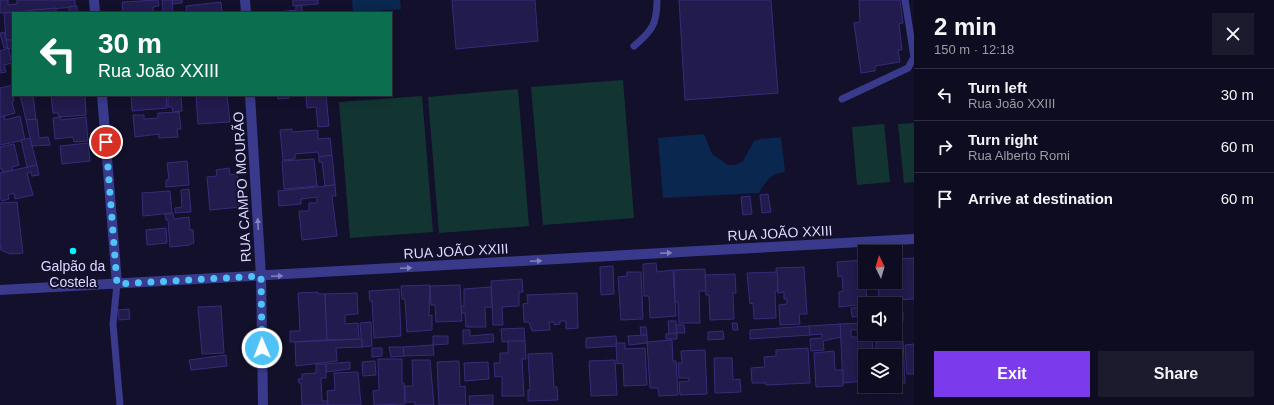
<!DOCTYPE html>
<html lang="en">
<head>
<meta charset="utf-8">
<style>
	body { margin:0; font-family:Arial,sans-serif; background:#1c1a2d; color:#f1f3f6; height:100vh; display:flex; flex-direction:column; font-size:15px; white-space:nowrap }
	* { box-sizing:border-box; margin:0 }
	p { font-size:13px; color:#9b9ba5 }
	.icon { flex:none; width:22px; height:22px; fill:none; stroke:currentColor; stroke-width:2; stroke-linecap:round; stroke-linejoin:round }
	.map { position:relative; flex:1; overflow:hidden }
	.sheet { display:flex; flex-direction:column; background:#0e0c20; width:360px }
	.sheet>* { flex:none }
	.top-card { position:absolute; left:12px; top:12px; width:380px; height:84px; border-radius:0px; box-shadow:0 2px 10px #0003,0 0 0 1px #2e2c3e; background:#0b6e4f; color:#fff; overflow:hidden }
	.needle { width:26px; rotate:355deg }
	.controls { position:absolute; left:858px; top:245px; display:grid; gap:8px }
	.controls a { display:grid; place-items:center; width:44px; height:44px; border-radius:0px; background:#0e0c20; box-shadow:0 2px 10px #0003,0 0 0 1px #2e2c3e; font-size:20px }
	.pin { position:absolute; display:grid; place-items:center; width:34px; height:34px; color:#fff; margin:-17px; border:2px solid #fff; border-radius:50%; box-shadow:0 1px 4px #0007 }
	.me { position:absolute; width:44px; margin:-22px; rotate:359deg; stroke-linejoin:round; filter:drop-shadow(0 0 3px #0008) }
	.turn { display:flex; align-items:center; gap:14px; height:84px; padding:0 20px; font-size:18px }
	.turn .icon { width:52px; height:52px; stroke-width:2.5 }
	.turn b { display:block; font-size:28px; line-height:34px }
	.round { display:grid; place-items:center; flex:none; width:42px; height:42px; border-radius:0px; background:#1c1a2d }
	.headline { display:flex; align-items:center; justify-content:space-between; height:68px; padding:0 20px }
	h1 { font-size:24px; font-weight:600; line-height:30px }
	.primary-button { display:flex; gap:8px; margin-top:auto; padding:8px 20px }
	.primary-button a { flex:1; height:46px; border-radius:0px; background:#7c3aed; color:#fff; font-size:16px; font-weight:600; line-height:46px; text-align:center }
	.primary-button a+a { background:#1c1a2d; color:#f1f3f6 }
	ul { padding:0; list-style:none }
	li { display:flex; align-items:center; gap:12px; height:52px; padding:0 20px; border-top:1px solid #2e2c3e }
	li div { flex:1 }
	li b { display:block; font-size:15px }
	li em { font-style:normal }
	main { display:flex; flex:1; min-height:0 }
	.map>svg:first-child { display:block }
	.green { fill:#123532 }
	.water { fill:#0a274f }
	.building { fill:#221b4d; stroke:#372c7a }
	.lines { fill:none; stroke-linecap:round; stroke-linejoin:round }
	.lane { stroke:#393a8c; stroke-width:7 }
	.street { stroke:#393a8c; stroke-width:10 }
	.oneway { fill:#8282c0 }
	.route { stroke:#4fc3f7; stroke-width:7; stroke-dasharray:0 12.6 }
	.poi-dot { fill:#05f4ff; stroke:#13102b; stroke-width:1.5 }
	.labels { text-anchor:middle; stroke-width:4; stroke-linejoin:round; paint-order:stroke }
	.street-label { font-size:14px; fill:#dcd9ff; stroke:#13102b }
	.poi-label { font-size:14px; fill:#dcd9ff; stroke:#13102b }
</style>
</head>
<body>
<main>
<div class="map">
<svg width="914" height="405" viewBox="0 0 914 405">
	<rect width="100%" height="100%" fill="#13102b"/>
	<g class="green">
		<polygon points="623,80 634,218 543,225 531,87"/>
		<polygon points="518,89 529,226 439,233 428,97"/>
		<polygon points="422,96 433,232 350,238 339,102"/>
		<polygon points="914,123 914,182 904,183 898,124"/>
		<polygon points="884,124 890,182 857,185 852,127"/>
	</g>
	<g class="water">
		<polygon points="352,0 400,0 401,9 353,13"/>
		<path d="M704,134l8,20 16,11h7l8,-4 11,-20 7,-2 20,-2 4,35c-14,1 -19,9 -26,21l-96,5 -5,-60z"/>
	</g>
	<g class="building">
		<polygon points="0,0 8,0 8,5 17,4 17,0 75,0 75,7 0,13"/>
		<polygon points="158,0 159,6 153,7 153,13 123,13 122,2"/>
		<polygon points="162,0 172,0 173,13 163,13"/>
		<polygon points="172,0 182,0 182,3 173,4"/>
		<polygon points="293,0 318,0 318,4 293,6"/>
		<polygon points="452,0 535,0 538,41 456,49"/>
		<polygon points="679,0 771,0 778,93 685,100"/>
		<polygon points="859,0 900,0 903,23 899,24 902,50 898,50 900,62 875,66 875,71 861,73 854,23 860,22"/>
		<polygon points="221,2 222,13 187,13 186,6"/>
		<polygon points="302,5 302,13 270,13 296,10 296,6"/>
		<polygon points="77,6 77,13 33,13 32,10 56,8 56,13 69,12 69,7"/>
		<polygon points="16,12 13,13 13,40 6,40 4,13"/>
		<polygon points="4,32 8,47 4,48 0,33"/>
		<polygon points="6,40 13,40 13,48 8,49"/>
		<polygon points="8,48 12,63 4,65 6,72 0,73 0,51"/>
		<polygon points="13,85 12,93 14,101 12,102 15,113 0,117 0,88"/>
		<polygon points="20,95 33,95 36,119 26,120"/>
		<polygon points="51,95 85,95 86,115 59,117 58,113 53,113"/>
		<polygon points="131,95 166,95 167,108 132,111"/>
		<polygon points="171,95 181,95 182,111 173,112 172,107 168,107 168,97 171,97"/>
		<polygon points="196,95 227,95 230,122 198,124"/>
		<polygon points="277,95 288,95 289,98 278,99"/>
		<polygon points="326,95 329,126 318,127 316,107 307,108 306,97"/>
		<polygon points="179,112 181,129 177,129 178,137 159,138 159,134 135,137 133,115 144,115 144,119 158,118 158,113"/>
		<polygon points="4,116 5,120 20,116 25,140 0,145 0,117"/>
		<polygon points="61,117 61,120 86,117 88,141 74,142 73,137 55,139 53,118"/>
		<polygon points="37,119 39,138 48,137 50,145 32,146 26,120"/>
		<polygon points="292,129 292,132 318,130 318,139 330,138 332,155 319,157 318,152 295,154 295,159 283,160 280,130"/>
		<polygon points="30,138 37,165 27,167 21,140"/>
		<polygon points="88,143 90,161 62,164 60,146"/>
		<polygon points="14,144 19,165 12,167 13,170 3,172 2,169 0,169 0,147"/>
		<polygon points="332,155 335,185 325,186 322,162 319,162 319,157"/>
		<polygon points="314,159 317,186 284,189 282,161"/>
		<polygon points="187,161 189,185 166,187 166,180 169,179 167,163"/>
		<polygon points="37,165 39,175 32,176 31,172 27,173 33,195 15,199 14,193 8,195 9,199 2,201 0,197 0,173"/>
		<polygon points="229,168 230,175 237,174 241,207 210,210 207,177 217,176 216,170"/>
		<polygon points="335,185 336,196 332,196 337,236 302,240 299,211 309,211 309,203 317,203 317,197 301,199 301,204 279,206 278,191"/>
		<polygon points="189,189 191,212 175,213 175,208 182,207 181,190"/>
		<polygon points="170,191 172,213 143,216 142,193"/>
		<polygon points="768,194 771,212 762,213 760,195"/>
		<polygon points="750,196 752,214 743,215 741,197"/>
		<polygon points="17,202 23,253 10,254 1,250 0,245 0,203"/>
		<polygon points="173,213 174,219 189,217 190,230 193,230 194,243 190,244 190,245 170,247 168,220 166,220 165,214"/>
		<polygon points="166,228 167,243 147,245 146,230"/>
		<polygon points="914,258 914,299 879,301 878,282 895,282 895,259"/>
		<polygon points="865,260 865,282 869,282 870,287 866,287 867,304 839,307 839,292 843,291 842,276 838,277 837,262"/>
		<polygon points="656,263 657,272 673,270 676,316 650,318 649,296 644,296 643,264"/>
		<polygon points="613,266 614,294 601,295 600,267"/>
		<polygon points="804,267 807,314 799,314 800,324 780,325 779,305 787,304 787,299 784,299 784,292 778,293 776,268"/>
		<polygon points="705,269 706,291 699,291 700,323 679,323 678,302 675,302 674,270"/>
		<polygon points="627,272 641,272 643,319 621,320 618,277 627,276"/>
		<polygon points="777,272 778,291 775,291 776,318 754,319 753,303 750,304 747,273"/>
		<polygon points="735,274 736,293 733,293 734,319 710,320 709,295 706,295 705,275"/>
		<polygon points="522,279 523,292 519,292 519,306 502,307 503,325 493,325 491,281"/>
		<polygon points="430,285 429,316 432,315 432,330 407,332 405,299 402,299 401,286"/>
		<polygon points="460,285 462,321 436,322 435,305 431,305 430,286"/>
		<polygon points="491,287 492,307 485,307 486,327 466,327 465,313 462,313 461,306 464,306 464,289"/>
		<polygon points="399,289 401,336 374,338 372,301 370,301 369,291"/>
		<polygon points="318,292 318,294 325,294 327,340 290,342 290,331 300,331 298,293"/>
		<polygon points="357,293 358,314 345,315 345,324 358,323 359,339 327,340 325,294"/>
		<polygon points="577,293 578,328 566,329 566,321 560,321 560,324 554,325 554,322 549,322 550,330 532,331 529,322 524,322 523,304 528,303 527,295"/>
		<polygon points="221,306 224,353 202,354 198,307"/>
		<polygon points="863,307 863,316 852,317 851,308"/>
		<polygon points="129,309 130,319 119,320 118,310"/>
		<polygon points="903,312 903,321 895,321 895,313"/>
		<polygon points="668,321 676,321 677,333 669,334"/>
		<polygon points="371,322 372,346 362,347 360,323"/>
		<polygon points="732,323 737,323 738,330 733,330"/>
		<polygon points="863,323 864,329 851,330 851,337 858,337 857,332 865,331 865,334 872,334 873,356 865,356 865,381 843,383 840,324"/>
		<polygon points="840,324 841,337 823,341 824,350 811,351 810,339 822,338 822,334 810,335 809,326"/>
		<polygon points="676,325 684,325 685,333 677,333"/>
		<polygon points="809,326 810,335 750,339 750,330"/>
		<polygon points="640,327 646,327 647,335 641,335"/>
		<polygon points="524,328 525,341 502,342 501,329"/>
		<polygon points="463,330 470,330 470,336 493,334 494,342 463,344"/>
		<polygon points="723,331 724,339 708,340 708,332"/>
		<polygon points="677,333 677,339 666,339 666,334"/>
		<polygon points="647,335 647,343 629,345 628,336"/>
		<polygon points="433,336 448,336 448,344 433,345"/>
		<polygon points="616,336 617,346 586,348 586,338"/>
		<polygon points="362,339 362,347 336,348 337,361 296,366 295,342"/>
		<polygon points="672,340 673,361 676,361 678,395 659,396 658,388 650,388 647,342"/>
		<polygon points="508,341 525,341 526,359 522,359 524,396 502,396 502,376 495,377 494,363 500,363 500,353 508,353"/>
		<polygon points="903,341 905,383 895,384 895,356 876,356 876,342"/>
		<polygon points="616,343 625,343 625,349 645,348 647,385 624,386 623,363 617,364"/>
		<polygon points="914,344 914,374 907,374 905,345"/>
		<polygon points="433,345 434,355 403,356 403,347"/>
		<polygon points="389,347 403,347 404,356 391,357"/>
		<polygon points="372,348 382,348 382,356 372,357"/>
		<polygon points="808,348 810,383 766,385 766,383 752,383 751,368 765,367 764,357 776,356 776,350"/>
		<polygon points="705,350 707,394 680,395 679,382 689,381 689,378 679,378 678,363 682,363 681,351"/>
		<polygon points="834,351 835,370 843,370 843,386 816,387 814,353"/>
		<polygon points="552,353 554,387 557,387 558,400 528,401 528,390 530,390 528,354"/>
		<polygon points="226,355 227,366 191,370 189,360"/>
		<polygon points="714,358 732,358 733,380 740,379 741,392 715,393"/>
		<polygon points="378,359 402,359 402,383 404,383 405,404 374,405 373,391 379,390"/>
		<polygon points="412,360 430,360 434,405 415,405 415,402 405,402 405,386 413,386"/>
		<polygon points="615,360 617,395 591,396 589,361"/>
		<polygon points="373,361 375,361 376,375 363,376 362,362"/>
		<polygon points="459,361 460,387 465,386 466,405 439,405 437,362"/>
		<polygon points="350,362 350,369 326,372 326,364"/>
		<polygon points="488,362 489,379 465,381 464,363"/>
		<polygon points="316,364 326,364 326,378 321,378 322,401 328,401 328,405 302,405 301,383 299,383 298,379 302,379 302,374 316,373"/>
		<polygon points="358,372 361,405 328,405 327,391 335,390 334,373"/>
		<polygon points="493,395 493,405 470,405 469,396"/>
	</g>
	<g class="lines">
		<g class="lane">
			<path d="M634,46c18,-15 23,-22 23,-46"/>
			<polyline points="842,99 908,68 914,57 905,0"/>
			<polyline points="117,284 113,324 120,405"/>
		</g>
		<g class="street">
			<polyline points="94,0 95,13"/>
			<polyline points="245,0 246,13"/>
			<polyline points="102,95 117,284"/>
			<polyline points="250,95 261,276 263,405"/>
			<polyline points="0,290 914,239"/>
		</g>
	</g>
	<defs><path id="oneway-solid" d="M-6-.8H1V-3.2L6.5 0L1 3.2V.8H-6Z"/></defs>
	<g class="oneway">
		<use href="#oneway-solid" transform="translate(258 224) rotate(-93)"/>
		<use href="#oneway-solid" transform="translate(666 253) rotate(-3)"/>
		<use href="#oneway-solid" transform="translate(536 261) rotate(-3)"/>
		<use href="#oneway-solid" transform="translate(406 268) rotate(-3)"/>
		<use href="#oneway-solid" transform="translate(277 276) rotate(-3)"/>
	</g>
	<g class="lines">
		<polyline class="route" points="106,142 117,284 261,276 262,348"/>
	</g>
	<circle class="poi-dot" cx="73" cy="251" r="4"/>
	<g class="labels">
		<g class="street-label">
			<text transform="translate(242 187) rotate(-93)" y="5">RUA CAMPO MOURÃO</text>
			<text transform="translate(780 233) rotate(-3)" y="5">RUA JOÃO XXIII</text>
			<text transform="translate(456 251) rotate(-3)" y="5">RUA JOÃO XXIII</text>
		</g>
		<g class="poi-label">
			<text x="73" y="271">Galpão da<tspan x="73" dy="16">Costela</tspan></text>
		</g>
	</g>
</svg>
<div class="controls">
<a><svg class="needle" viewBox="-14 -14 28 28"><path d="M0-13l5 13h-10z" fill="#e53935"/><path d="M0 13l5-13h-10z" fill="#9b9ba5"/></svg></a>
<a><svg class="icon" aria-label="sound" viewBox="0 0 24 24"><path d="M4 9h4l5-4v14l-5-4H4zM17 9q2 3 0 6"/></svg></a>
<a><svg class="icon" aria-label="layers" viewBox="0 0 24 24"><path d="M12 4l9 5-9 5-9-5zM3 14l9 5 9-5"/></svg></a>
</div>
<div class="pin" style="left:106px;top:142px;background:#d93025"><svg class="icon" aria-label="arrive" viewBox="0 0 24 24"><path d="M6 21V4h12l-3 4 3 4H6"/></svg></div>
<svg class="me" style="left:262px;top:348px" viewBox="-20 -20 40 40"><circle r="17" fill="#4fc3f7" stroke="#fff" stroke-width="3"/><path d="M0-11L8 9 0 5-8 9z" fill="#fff"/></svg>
<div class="top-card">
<div class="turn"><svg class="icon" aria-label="left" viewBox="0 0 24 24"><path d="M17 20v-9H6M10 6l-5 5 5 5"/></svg><div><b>30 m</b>Rua João XXIII</div></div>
</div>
</div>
<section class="sheet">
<div class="headline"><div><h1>2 min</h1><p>150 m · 12:18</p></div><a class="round"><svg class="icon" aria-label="close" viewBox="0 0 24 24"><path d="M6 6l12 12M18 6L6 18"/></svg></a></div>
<ul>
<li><svg class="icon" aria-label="left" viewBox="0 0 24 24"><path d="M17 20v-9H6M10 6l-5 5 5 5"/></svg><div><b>Turn left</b><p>Rua João XXIII</p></div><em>30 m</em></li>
<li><svg class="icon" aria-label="right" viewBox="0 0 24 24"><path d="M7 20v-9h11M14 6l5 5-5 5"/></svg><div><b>Turn right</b><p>Rua Alberto Romi</p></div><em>60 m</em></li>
<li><svg class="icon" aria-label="arrive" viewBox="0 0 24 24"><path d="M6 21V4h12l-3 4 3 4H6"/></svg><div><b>Arrive at destination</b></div><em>60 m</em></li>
</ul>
<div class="primary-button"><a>Exit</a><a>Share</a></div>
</section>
</main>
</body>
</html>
